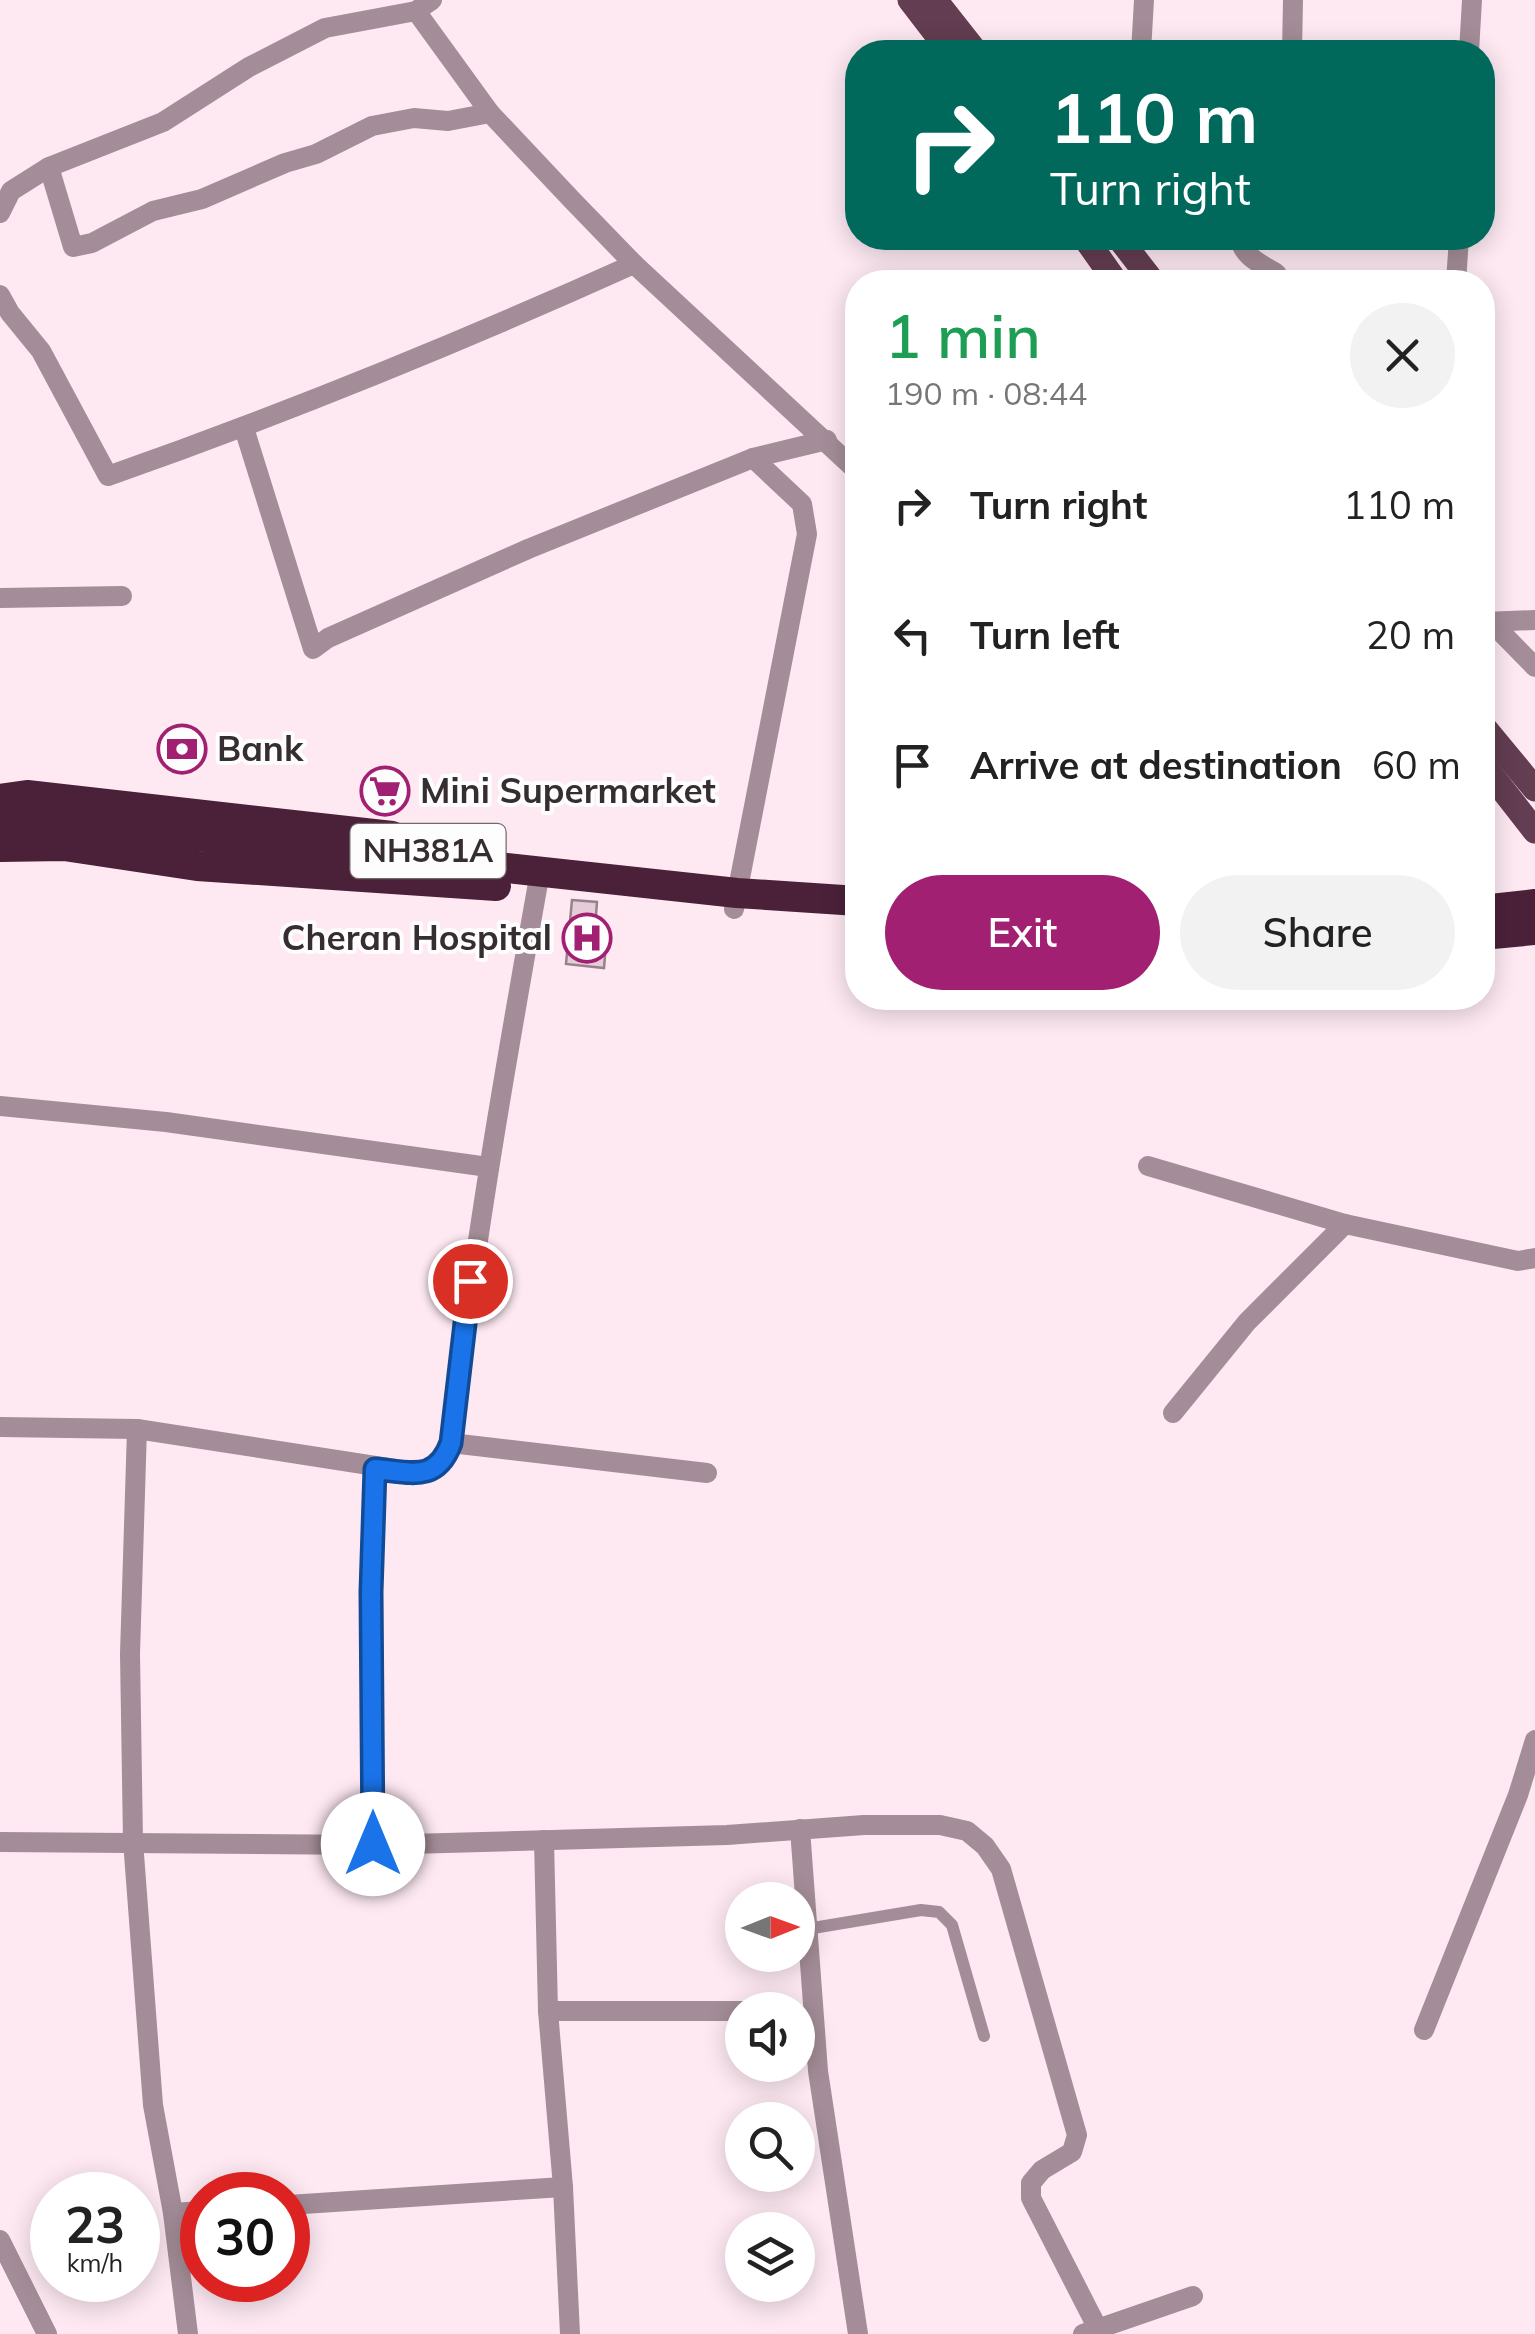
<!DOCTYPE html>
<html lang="en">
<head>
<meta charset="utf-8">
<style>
	body { margin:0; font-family:Mulish,sans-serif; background:#f2f2f2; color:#222; height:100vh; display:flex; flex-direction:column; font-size:38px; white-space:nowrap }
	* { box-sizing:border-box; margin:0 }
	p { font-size:32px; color:#767676 }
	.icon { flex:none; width:55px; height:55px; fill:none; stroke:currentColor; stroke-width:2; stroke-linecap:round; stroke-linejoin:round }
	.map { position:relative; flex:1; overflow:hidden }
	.details { position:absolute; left:845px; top:270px; width:650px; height:740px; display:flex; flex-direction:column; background:#fff; border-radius:40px; box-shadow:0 5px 25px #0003 }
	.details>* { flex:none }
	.guide { position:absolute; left:845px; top:40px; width:650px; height:210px; border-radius:40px; box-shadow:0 5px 25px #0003; background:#00695c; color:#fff; overflow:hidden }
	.needle { width:65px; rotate:89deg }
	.fabs { position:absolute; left:725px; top:1882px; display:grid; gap:20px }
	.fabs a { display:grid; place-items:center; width:90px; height:90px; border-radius:50%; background:#fff; box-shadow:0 5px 25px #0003; font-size:50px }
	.speed { position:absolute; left:30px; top:2172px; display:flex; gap:20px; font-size:50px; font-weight:700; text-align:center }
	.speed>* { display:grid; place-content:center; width:130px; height:130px; border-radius:50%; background:#fff; box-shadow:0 5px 25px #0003; line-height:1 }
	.speed small { font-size:25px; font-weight:400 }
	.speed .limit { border:15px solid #d22; background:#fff; color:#111 }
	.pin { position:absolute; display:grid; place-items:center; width:85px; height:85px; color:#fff; margin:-42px; border:5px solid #fff; border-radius:50%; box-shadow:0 2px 10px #0007 }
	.me { position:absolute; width:110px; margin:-55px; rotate:0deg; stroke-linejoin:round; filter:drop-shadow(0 0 8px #0008) }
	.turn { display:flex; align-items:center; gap:35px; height:210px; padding:0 40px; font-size:45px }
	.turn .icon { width:130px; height:130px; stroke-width:2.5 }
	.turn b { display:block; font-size:70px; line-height:85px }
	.round { display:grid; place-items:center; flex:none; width:105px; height:105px; border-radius:52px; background:#f2f2f2 }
	.head { display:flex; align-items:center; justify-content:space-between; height:170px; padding:0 40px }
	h1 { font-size:60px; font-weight:600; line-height:75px; color:#1e9e55 }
	.cta { display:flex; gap:20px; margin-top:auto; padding:20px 40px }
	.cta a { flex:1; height:115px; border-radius:60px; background:#a12072; color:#fff; font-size:40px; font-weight:600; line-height:115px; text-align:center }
	.cta a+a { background:#f2f2f2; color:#222 }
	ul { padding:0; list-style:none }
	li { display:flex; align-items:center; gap:30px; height:130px; padding:0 40px }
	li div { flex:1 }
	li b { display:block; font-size:38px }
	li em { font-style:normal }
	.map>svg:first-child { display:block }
	.building { fill:#e5ccd8; stroke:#97818c; stroke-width:2.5 }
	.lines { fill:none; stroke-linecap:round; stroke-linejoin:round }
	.lane { stroke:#a48d98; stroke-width:12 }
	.street { stroke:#a48d98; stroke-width:20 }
	.primary { stroke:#633d51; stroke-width:25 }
	.highway { stroke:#4b2139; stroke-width:30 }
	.route-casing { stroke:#114b97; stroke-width:25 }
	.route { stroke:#1a73e8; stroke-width:18 }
	.labels { text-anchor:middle; stroke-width:8; stroke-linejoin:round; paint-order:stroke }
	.shield { fill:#fdfdfd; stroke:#726b6e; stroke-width:2.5 }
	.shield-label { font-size:32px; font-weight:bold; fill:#362d31 }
	.poi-label { font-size:35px; font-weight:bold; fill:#362d31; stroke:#fdfdfd; text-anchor:start }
</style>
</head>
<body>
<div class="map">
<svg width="1535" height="2334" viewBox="0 0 1535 2334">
	<rect width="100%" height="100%" fill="#fee9f3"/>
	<polygon class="building" points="572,900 597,902 595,928 607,930 604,968 566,964"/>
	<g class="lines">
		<polyline class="lane" points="807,1929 921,1910 939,1912 952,1925 984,2036"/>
		<g class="street">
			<polyline points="416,11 490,113 572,200 634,264 858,472"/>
			<polyline points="1141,52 1144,0"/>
			<polyline points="1292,52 1293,0"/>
			<polyline points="1469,52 1472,0"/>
			<polyline points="49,167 73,247 92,243 153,211 202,199 285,163 316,154 372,126 414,118 448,121 490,113"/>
			<polyline points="0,213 11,191 49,167 163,122 249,67 325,28 416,11 432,0"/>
			<path d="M1240,238c2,19 22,26 37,36"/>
			<polyline points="1456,282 1459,238"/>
			<path d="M0,295l10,18 31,38 67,125c179,-63 353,-134 526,-212"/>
			<polyline points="244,428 313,649 328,638 528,549 753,458 827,440"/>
			<polyline points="0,598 122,596"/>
			<polyline points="1490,621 1535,667"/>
			<polyline points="1484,622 1535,620"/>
			<polyline points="734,909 807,534 802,504 753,458"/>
			<polyline points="0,1106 166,1122 488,1167"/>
			<polyline points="1148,1166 1345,1224 1518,1261 1535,1258"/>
			<polyline points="1173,1413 1247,1322 1345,1224"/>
			<path d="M0,1427l137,2 277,43c22,-1 29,-9 37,-29 22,-192 55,-381 89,-571"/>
			<polyline points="137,1429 130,1654 133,1841 153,2105 173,2213 188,2334"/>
			<polyline points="451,1443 707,1473"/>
			<polyline points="800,1829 818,2071 858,2334"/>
			<polyline points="544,1840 548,2011 563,2187 570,2334"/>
			<polyline points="0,1842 373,1845 727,1835 864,1825 940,1825 967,1831 985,1846 1001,1869 1077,2135 1072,2152 1042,2170 1031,2183 1031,2198 1097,2327"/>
			<polyline points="373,1845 371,1592 375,1469"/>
			<polyline points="548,2011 742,2011"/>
			<polyline points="1424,2030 1518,1795 1535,1740"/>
			<polyline points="288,2205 563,2187"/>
			<polyline points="173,2213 202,2211"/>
			<polyline points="0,2240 47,2334"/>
			<polyline points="1083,2334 1193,2296"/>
		</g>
		<g class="primary">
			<polyline points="910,0 950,52"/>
			<polyline points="935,0 976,52"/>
			<polyline points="1085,238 1116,282"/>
			<polyline points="1119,238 1153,282"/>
			<polyline points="1482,725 1535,789"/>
			<polyline points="1482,763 1535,831"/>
		</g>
		<g class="highway">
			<polyline points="0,799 27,795 392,836 452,862 737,893 858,901"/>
			<polyline points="0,824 68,823 380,855"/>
			<polyline points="0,847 64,846 197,866 496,886"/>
			<polyline points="1482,910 1535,904"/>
			<polyline points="1482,935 1535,930"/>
		</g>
	</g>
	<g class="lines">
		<g class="route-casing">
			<path id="route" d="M373,1844l-2,-252 4,-123c36,3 61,14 76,-26l19,-162"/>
		</g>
		<use href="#route" class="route"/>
	</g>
	<defs>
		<g id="bank-ring" transform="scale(2.5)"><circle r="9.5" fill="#fdfdfd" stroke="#a12072" stroke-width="1.5"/><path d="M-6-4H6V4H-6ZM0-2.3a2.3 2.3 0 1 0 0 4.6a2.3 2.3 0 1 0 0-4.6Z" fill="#a12072"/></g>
		<g id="supermarket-ring" transform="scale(2.5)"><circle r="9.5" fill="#fdfdfd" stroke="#a12072" stroke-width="1.5"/><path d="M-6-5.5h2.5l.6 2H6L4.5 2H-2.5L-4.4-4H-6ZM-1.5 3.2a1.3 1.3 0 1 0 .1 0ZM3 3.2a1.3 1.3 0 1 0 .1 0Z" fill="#a12072"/></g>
		<g id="hospital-ring" transform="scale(2.5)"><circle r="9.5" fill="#fdfdfd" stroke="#a12072" stroke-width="1.5"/><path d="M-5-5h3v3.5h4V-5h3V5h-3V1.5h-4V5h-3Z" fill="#a12072"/></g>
	</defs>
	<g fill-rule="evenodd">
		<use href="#bank-ring" x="182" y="749"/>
		<use href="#supermarket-ring" x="385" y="791"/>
		<use href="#hospital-ring" x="587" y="938"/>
	</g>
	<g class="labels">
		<rect class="shield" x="350.5" y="824" width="155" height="54" rx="8"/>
		<g class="shield-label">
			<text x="428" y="862">NH381A</text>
		</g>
		<g class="poi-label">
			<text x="217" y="761">Bank</text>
			<text x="420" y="803">Mini Supermarket</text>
			<text x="552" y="950" text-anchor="end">Cheran Hospital</text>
		</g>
	</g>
</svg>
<div class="fabs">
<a><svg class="needle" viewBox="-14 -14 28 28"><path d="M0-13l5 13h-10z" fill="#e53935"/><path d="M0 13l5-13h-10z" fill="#767676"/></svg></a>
<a><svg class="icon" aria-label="sound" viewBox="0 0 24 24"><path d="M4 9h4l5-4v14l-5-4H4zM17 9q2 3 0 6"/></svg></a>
<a><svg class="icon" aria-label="search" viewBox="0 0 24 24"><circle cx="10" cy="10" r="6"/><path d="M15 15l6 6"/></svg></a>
<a><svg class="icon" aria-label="layers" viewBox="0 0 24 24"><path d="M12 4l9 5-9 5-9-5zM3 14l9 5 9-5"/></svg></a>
</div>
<div class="speed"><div>23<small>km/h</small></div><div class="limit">30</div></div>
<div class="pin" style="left:470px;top:1281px;background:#d93025"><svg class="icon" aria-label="arrive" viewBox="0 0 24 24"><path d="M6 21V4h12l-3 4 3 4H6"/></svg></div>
<svg class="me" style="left:373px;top:1844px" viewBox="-20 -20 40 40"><circle r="19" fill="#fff"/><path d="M0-13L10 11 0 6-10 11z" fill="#1a73e8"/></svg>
<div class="guide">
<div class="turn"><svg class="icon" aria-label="right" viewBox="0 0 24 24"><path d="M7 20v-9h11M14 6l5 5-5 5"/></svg><div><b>110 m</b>Turn right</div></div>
</div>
<section class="details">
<div class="head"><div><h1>1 min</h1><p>190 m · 08:44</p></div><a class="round"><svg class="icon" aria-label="close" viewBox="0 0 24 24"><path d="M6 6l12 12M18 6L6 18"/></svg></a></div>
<ul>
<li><svg class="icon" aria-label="right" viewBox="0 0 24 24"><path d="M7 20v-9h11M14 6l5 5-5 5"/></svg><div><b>Turn right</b></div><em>110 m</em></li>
<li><svg class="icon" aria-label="left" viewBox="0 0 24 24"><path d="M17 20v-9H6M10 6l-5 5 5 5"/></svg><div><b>Turn left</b></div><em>20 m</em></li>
<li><svg class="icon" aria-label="arrive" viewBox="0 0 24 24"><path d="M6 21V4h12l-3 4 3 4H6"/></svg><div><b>Arrive at destination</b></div><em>60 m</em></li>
</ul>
<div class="cta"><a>Exit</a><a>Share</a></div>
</section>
</div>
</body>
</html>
